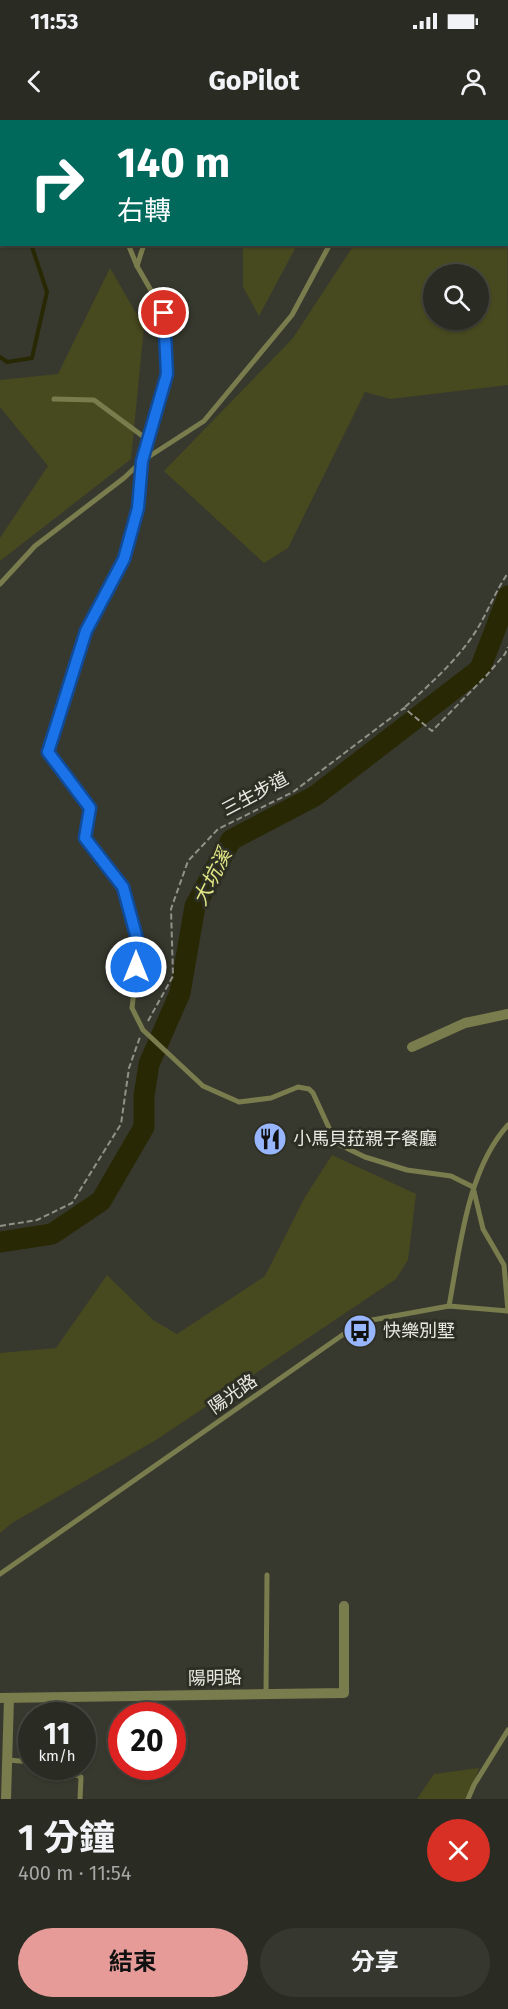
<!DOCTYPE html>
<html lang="zh-TW">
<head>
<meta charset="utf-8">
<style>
	body { margin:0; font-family:"Fira Sans","Noto Sans TC",sans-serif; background:#36372f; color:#f1f3f6; height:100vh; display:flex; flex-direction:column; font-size:22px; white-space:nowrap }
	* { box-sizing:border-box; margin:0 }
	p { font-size:20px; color:#a5a7a5 }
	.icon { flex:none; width:33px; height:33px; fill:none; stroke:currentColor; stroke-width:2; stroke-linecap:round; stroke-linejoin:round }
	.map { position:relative; height:1679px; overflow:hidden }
	.drawer { display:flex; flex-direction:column; background:#2a2b22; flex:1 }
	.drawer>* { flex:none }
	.hud { position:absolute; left:0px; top:0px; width:508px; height:126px; box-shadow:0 2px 4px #0004,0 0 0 2px #464740; background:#00695c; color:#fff; overflow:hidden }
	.tools { position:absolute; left:423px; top:144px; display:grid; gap:12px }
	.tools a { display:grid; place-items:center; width:66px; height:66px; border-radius:50%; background:#2a2b22; box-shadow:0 2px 4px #0004,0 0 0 2px #464740; font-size:30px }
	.speed { position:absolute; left:18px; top:1582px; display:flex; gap:12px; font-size:30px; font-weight:700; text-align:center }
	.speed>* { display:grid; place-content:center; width:78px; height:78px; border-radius:50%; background:#2a2b22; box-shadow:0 2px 4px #0004,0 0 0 2px #464740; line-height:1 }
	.speed small { font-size:15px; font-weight:400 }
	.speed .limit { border:9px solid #d22; background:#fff; color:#111 }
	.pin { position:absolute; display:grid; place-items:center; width:51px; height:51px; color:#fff; margin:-26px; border:3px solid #fff; border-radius:50%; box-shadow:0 2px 6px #0007 }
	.me { position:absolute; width:66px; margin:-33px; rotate:0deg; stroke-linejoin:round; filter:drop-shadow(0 0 4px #0008) }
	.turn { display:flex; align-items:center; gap:21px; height:126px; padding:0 18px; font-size:27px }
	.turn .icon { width:78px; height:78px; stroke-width:2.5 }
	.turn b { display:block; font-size:42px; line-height:51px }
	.round { display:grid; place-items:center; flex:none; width:63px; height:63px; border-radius:32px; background:#36372f }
	.headline { display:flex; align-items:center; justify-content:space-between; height:102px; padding:0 18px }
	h1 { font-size:36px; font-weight:700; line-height:45px }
	.action { display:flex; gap:12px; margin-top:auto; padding:12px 18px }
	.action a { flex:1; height:69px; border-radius:36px; background:#e69b98; color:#111; font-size:24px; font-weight:700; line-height:69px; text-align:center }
	.action a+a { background:#36372f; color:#f1f3f6 }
	.status { display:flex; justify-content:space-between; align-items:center; height:42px; padding:0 30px; background:#2a2b22; direction:ltr }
	.status svg { height:16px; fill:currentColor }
	header { display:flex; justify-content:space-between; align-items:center; height:78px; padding:0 18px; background:#2a2b22; font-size:27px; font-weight:700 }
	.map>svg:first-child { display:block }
	.green { fill:#47491f; fill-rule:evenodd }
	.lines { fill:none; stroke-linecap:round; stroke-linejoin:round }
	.stream { stroke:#282904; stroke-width:4 }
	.river { stroke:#282904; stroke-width:21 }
	.path { stroke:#909188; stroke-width:2; stroke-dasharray:6 3; stroke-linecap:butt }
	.lane { stroke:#797c4c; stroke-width:5 }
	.street { stroke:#797c4c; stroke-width:10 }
	.route-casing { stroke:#114b97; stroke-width:15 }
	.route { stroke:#1a73e8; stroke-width:10 }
	.labels { text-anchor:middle; stroke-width:6; stroke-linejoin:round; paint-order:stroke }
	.street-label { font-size:18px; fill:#e9e9e2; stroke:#2e2f24 }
	.poi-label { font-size:18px; fill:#e9e9e2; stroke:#2e2f24; text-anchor:start }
	.water-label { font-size:20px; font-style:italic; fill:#e1e784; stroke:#2e2f24 }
</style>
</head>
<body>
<div class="status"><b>11:53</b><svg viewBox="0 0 49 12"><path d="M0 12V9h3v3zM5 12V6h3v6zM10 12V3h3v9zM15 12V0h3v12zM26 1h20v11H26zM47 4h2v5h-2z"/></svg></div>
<header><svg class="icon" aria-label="back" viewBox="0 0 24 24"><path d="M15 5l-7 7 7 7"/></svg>GoPilot<svg class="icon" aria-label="person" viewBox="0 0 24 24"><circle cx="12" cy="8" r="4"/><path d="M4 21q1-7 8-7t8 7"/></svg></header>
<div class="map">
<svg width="508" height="1679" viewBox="0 0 508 1679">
	<rect width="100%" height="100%" fill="#38392e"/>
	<g class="green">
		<polygon points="221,0 372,0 371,2"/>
		<path d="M507,2l1,263 -118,14 -25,-7 -77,156 -24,15 -100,-92 129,-133 61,-93 153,-1zM434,154h44v46h-44z"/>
		<polygon points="243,125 297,125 259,196 243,167"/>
		<polygon points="110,148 144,207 131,339 0,441 0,418 48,346 0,287 0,260 58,254"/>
		<polygon points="332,1035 416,1074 408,1140 396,1159 156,1320 12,1403 0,1413 0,1233 56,1228 107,1155 153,1200 177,1214 265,1156 305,1077"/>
		<polygon points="479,1648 469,1679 417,1679 434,1654"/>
	</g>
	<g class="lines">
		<polyline class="stream" points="0,237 7,242 32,238 47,172 31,124"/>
		<polyline class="river" points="0,1122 52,1114 101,1081 144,1007 144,976 149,944 180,873 195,786 231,720 315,676 480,549 508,476"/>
		<g class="path">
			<path d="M405,587c24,-22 48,-43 67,-70 14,-20 22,-44 36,-64"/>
			<polyline points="148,901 173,856 171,789 188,741 218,709 293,672 404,588 432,611 486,556 505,534 508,527"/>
			<polyline points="0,1106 37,1100 72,1083 121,1004 129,948 140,917"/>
		</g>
		<g class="lane">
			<polyline points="58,0 58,2"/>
			<polyline points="409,2 410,0"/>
			<polyline points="0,12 2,12"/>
			<polyline points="128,124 137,146 164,193 167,254 142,341 138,388 124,439 86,511 48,632 89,688 85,718 123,767 139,827 132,888 143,910 203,966 239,982 271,978 298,967 309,969 313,973 336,1023 365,1037 407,1050 451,1056 473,1067 483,1109 504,1145 508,1191"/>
			<polyline points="137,146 144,124"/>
			<polyline points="54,279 94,280 148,320"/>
			<polyline points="0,464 35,426 124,358 142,341 204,301 292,195 330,124"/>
			<path d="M449,1186c11,-58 18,-136 59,-181"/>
			<polyline points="0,1454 361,1202 449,1186 508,1191"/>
			<polyline points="266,1574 267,1455"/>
			<polyline points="8,1640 32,1642"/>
			<polyline points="53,1647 81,1657 80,1679"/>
			<polyline points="468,1679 474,1665 508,1610"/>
		</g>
		<g class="street">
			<polyline points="412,927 465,903 508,894"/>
			<polyline points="0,1578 344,1573 344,1486"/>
			<polyline points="6,1679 9,1578"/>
		</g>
	</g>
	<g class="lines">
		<g class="route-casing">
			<polyline id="route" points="136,847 139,826 123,767 85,718 90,688 48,632 86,511 124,439 138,388 142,341 167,254 164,193"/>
		</g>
		<use href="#route" class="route"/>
	</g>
	<defs>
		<g id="restaurant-disc" transform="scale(1.725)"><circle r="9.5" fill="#97b6fd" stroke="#2e2f24"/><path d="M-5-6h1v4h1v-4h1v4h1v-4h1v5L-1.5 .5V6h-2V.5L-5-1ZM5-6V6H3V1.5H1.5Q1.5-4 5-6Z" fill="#111"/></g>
		<g id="bus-disc" transform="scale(1.725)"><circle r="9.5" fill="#97b6fd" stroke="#2e2f24"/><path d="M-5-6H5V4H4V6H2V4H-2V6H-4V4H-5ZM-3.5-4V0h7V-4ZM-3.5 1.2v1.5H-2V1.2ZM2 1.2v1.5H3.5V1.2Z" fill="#111"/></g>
	</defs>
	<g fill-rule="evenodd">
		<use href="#restaurant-disc" x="270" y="1019"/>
		<use href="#bus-disc" x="360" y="1211"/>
	</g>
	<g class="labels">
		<g class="street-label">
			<text transform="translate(255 674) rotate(-28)" y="6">三生步道</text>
			<text transform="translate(233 1274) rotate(-35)" y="6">陽光路</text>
			<text transform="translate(215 1558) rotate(-1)" y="6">陽明路</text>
		</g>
		<g class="poi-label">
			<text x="293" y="1025">小馬貝菈親子餐廳</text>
			<text x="383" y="1217">快樂別墅</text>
		</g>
		<g class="water-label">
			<text transform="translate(212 757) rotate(-63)" y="7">大坑溪</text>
		</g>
	</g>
</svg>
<div class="tools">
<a><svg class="icon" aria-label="search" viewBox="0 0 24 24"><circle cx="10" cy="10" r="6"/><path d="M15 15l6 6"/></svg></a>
</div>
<div class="speed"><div>11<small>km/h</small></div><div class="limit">20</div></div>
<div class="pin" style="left:164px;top:193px;background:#d93025"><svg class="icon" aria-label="arrive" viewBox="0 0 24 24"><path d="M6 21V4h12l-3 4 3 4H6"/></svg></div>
<svg class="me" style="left:136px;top:847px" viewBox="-20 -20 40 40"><circle r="17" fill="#1a73e8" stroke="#fff" stroke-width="3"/><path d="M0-11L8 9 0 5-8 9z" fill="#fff"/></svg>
<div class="hud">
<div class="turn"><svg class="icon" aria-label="right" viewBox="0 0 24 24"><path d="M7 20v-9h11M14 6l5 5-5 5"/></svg><div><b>140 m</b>右轉</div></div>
</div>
</div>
<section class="drawer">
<div class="headline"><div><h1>1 分鐘</h1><p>400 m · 11:54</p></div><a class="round" style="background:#d93025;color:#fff"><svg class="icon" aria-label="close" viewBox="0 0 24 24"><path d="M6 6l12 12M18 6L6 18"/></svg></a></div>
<div class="action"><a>結束</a><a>分享</a></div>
</section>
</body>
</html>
